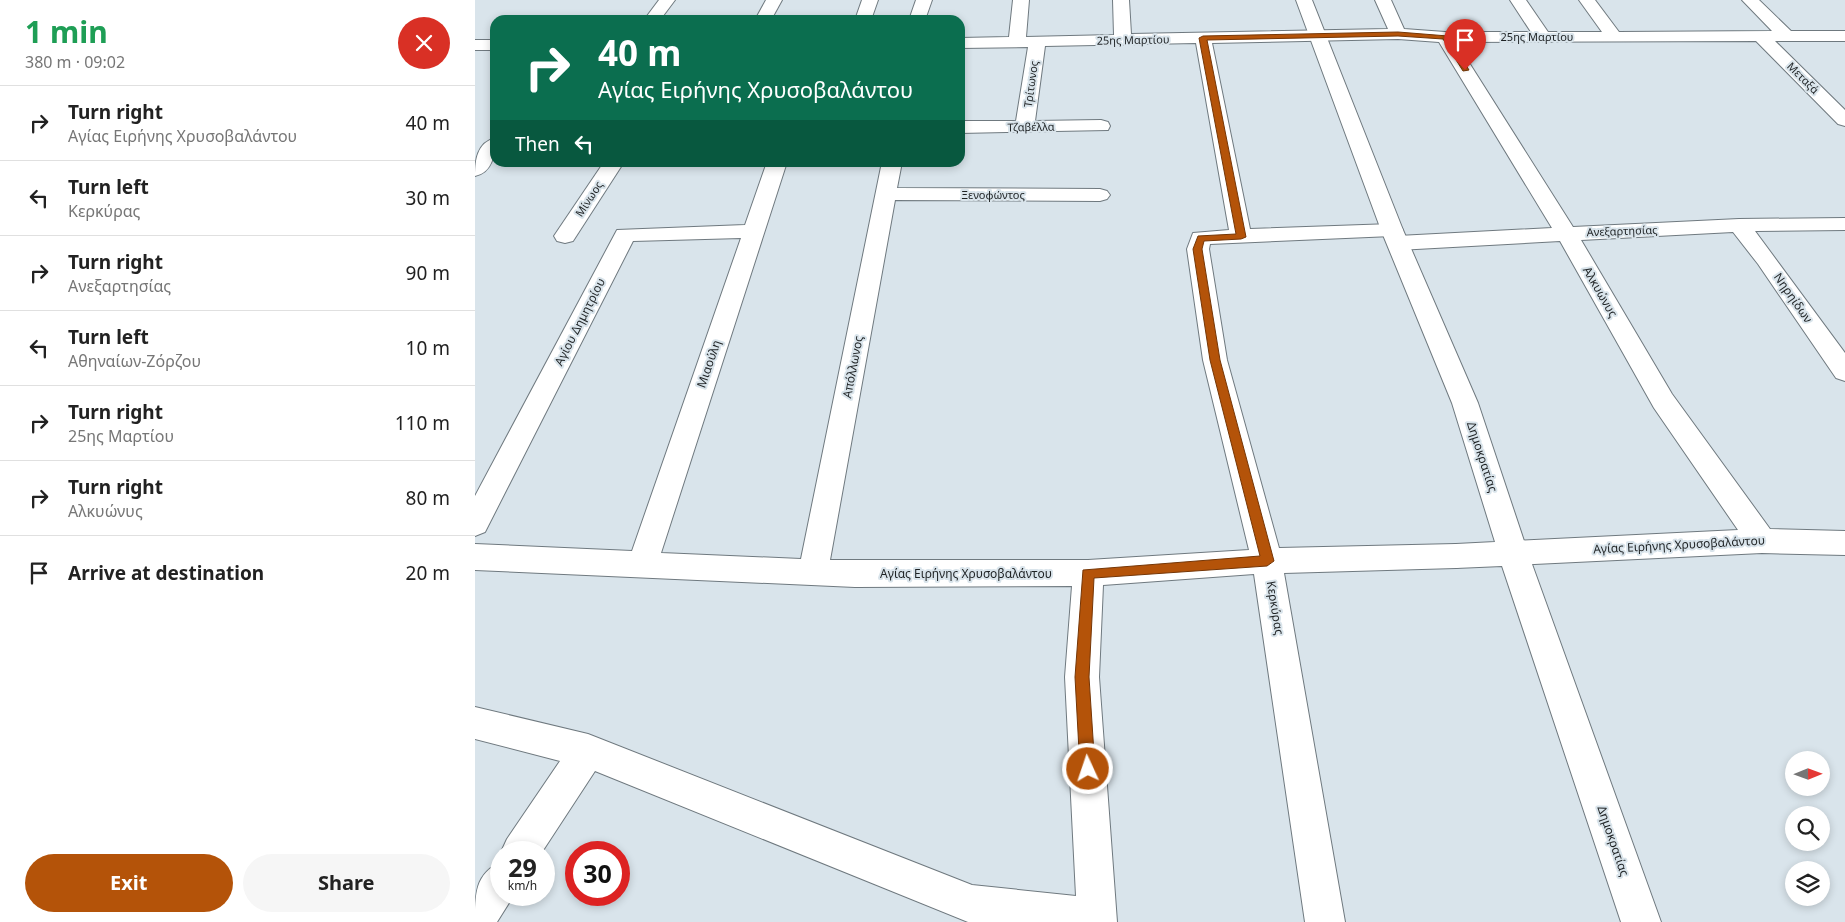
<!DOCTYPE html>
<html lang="en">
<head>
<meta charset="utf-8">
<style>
	body { margin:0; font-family:"Noto Sans",sans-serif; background:#f6f6f6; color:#222; height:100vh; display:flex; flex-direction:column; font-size:19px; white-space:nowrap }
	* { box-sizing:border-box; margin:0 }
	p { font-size:16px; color:#767676 }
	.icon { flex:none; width:28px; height:28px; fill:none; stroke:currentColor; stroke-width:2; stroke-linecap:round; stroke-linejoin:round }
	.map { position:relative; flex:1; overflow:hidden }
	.sheet { display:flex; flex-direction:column; background:#fff; width:475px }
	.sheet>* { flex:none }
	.top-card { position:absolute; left:15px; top:15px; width:475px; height:152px; border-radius:15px; box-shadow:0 2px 8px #0003; background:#0b6e4f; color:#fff; overflow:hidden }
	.needle { width:32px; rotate:89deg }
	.controls { position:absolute; left:1310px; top:751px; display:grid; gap:10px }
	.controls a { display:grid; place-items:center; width:45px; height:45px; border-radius:50%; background:#fff; box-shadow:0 2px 8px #0003; font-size:25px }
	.speed { position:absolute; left:15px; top:841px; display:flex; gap:10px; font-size:25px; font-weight:700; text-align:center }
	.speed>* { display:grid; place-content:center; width:65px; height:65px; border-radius:50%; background:#fff; box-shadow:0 2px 8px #0003; line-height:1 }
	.speed small { font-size:12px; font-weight:400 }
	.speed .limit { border:8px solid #d22; background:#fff; color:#111 }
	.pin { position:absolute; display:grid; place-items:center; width:42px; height:42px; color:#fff; margin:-51px -21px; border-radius:50% 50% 50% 0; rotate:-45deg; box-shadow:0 0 5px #0007 }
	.pin .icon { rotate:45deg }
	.me { position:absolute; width:55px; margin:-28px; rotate:357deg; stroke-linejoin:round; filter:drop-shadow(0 0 4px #0008) }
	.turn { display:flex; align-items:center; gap:18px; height:105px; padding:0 25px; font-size:22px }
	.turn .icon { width:65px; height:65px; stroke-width:2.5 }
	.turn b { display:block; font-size:35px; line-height:42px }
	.then { display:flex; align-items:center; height:48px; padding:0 25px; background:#0003; gap:10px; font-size:19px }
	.round { display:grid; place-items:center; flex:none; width:52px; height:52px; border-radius:26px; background:#f6f6f6 }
	.overview { display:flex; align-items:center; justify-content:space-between; height:85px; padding:0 25px }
	h1 { font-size:30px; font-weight:700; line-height:38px; color:#1e9e55 }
	.cta { display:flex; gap:10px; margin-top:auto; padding:10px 25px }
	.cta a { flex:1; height:58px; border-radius:30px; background:#b45309; color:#fff; font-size:20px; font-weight:700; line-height:58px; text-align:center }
	.cta a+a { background:#f6f6f6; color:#222 }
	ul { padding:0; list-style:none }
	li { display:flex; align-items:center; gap:15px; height:75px; padding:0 25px; border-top:1px solid #e0e0e0 }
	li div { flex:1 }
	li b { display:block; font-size:19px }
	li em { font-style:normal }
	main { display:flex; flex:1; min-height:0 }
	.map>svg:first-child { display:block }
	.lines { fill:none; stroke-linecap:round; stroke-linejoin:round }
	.street-casing { stroke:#6f797f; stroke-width:2 }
	.secondary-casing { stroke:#6f797f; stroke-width:2 }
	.street { fill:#fff; fill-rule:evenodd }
	.secondary { fill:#fff; fill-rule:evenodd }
	.route { fill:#b45309; stroke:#753606 }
	.labels { text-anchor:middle; stroke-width:4; stroke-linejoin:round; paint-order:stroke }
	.far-street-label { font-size:11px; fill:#1e2224; stroke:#d9e4eb }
	.street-label { font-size:12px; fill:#1e2224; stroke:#d9e4eb }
</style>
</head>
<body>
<main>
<section class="sheet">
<div class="overview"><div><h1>1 min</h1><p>380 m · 09:02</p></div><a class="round" style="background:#d93025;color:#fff"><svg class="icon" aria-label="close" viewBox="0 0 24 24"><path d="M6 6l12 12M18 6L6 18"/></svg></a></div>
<ul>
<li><svg class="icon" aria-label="right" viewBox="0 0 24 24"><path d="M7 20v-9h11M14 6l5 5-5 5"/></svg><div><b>Turn right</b><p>Αγίας Ειρήνης Χρυσοβαλάντου</p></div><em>40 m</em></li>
<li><svg class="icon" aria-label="left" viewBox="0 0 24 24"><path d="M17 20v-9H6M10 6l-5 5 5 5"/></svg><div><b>Turn left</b><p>Κερκύρας</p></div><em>30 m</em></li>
<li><svg class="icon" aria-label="right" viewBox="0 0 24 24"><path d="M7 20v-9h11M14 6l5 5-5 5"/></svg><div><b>Turn right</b><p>Ανεξαρτησίας</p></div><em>90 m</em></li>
<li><svg class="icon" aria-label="left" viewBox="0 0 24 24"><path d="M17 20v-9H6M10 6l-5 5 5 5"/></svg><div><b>Turn left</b><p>Αθηναίων-Ζόρζου</p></div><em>10 m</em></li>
<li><svg class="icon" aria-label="right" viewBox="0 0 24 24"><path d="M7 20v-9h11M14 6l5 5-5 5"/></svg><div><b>Turn right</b><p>25ης Μαρτίου</p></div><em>110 m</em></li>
<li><svg class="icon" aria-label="right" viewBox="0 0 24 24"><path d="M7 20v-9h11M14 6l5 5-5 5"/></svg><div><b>Turn right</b><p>Αλκυώνυς</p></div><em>80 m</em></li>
<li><svg class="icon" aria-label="arrive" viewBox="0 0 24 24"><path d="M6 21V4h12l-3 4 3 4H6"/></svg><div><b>Arrive at destination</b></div><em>20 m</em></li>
</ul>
<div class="cta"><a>Exit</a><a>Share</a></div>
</section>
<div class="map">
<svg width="1370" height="922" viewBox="0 0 1370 922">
	<rect width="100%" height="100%" fill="#d9e4eb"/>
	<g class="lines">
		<g class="street-casing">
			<g id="street">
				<polygon points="184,0 200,0 185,20 169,20"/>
				<polygon points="291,0 307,0 296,20 280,20"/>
				<polygon points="387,0 403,0 396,20 380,20"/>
				<polygon points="441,0 457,0 450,20 434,20"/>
				<polygon points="538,0 554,0 551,37 639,35 638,0 654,0 656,34 913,29 900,0 916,0 929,29 970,32 1056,32 1035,0 1051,0 1073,32 1127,32 1104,0 1120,0 1144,32 1297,31 1267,0 1284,0 1316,31 1370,31 1370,41 1300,41 1370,110 1370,126 1363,124 1281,41 981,42 1098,227 1264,219 1370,218 1370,230 1280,231 1370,353 1370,381 1361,378 1283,264 1258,232 1106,240 1197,394 1295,529 1370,531 1370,555 1287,553 1038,565 1027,562 1023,553 1027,544 1038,541 1263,530 1179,408 1085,241 923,250 915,248 912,243 915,238 923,236 1077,228 964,42 923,39 737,43 775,229 917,224 925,225 928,230 925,235 917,236 735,244 734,249 752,360 804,548 981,544 992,547 996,556 992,565 981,568 809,573 870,922 830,922 779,574 628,585 624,677 642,922 493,922 120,771 67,852 26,852 32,839 85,761 0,739 0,707 113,734 497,885 601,896 590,677 597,586 380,587 0,570 0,544 157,551 266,238 158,241 10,532 0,536 0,496 142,230 270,225 292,162 312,162 186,553 326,559 407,162 427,162 422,188 625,189 632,191 635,195 632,199 625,201 420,200 355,560 613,560 774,550 728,360 712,249 718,233 754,230 721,43 570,46 560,121 626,120 633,122 635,126 633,130 485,133 485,121 541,121 553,47 485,48 485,38 534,37"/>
				<rect x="0" y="40" width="20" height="10"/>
				<path d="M20,138c0,16 -2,34 -20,38 0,-16 2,-33 20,-38z"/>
				<polygon points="129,162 149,162 98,241 90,243 82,241 79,236"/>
				<path d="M26,862v33h13l-17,27h-22c0,-28 0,-48 26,-60z"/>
			</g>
		</g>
		<g class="secondary-casing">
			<polygon id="secondary" points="821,0 837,0 928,230 1003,403 1053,553 1186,922 1146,922 1027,566 981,568 970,565 966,556 970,547 981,544 1020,542 977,403 906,230"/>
		</g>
		<use href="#street" class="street"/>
		<use href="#secondary" class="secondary"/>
	</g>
	<polygon class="route" points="923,32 973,36 994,70 988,71 968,39 923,36 732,40 771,237 766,239 729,241 727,249 745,360 799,561 792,566 619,578 614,677 620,769 618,774 613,777 607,774 605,769 600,677 608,570 785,556 735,360 718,249 723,236 761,234 724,38 728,36"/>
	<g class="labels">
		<g class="far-street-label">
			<text x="1062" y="41">25ης Μαρτίου</text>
			<text transform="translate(658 40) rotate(-1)" y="4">25ης Μαρτίου</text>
			<text transform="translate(1328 78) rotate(45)" y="4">Μεταξά</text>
			<text transform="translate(556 84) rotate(-82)" y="4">Τρίτωνος</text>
			<text transform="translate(556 127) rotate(-1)" y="4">Τζαβέλλα</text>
			<text x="518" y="199">Ξενοφώντος</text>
			<text transform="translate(114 199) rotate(-57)" y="4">Μίνωος</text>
			<text transform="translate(1147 231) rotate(-2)" y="4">Ανεξαρτησίας</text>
		</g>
		<g class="street-label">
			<text transform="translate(1125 292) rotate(60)" y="4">Αλκυώνυς</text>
			<text transform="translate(1318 298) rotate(55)" y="4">Νηρηίδων</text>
			<text transform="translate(105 322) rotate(-63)" y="4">Αγίου Δημητρίου</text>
			<text transform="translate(234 364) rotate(-71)" y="4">Μιαούλη</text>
			<text transform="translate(378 367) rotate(-79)" y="4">Απόλλωνος</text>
			<text transform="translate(1007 457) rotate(72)" y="4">Δημοκρατίας</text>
			<text transform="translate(1204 545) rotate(-3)" y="4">Αγίας Ειρήνης Χρυσοβαλάντου</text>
			<text x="491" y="578">Αγίας Ειρήνης Χρυσοβαλάντου</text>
			<text transform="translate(800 608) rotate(81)" y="4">Κερκύρας</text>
			<text transform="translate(1138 841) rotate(71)" y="4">Δημοκρατίας</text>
		</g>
	</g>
</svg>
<div class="controls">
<a><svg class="needle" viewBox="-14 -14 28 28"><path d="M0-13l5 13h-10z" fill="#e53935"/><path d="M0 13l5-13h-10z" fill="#767676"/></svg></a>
<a><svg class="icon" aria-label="search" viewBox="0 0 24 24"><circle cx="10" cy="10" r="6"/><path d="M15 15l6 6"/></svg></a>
<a><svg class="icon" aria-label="layers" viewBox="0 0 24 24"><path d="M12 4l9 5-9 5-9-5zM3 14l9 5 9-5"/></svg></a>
</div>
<div class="speed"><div>29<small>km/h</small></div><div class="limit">30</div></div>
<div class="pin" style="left:990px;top:70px;background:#d93025"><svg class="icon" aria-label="arrive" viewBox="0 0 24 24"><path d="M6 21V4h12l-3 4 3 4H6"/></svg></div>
<svg class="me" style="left:613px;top:769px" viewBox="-20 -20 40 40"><circle r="17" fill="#b45309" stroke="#fff" stroke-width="3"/><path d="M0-11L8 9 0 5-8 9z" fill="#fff"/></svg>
<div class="top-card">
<div class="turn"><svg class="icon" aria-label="right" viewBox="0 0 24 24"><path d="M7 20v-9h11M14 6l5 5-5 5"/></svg><div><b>40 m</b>Αγίας Ειρήνης Χρυσοβαλάντου</div></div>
<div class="then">Then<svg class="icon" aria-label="left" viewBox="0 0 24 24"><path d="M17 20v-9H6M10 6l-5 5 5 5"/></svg></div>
</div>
</div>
</main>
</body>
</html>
